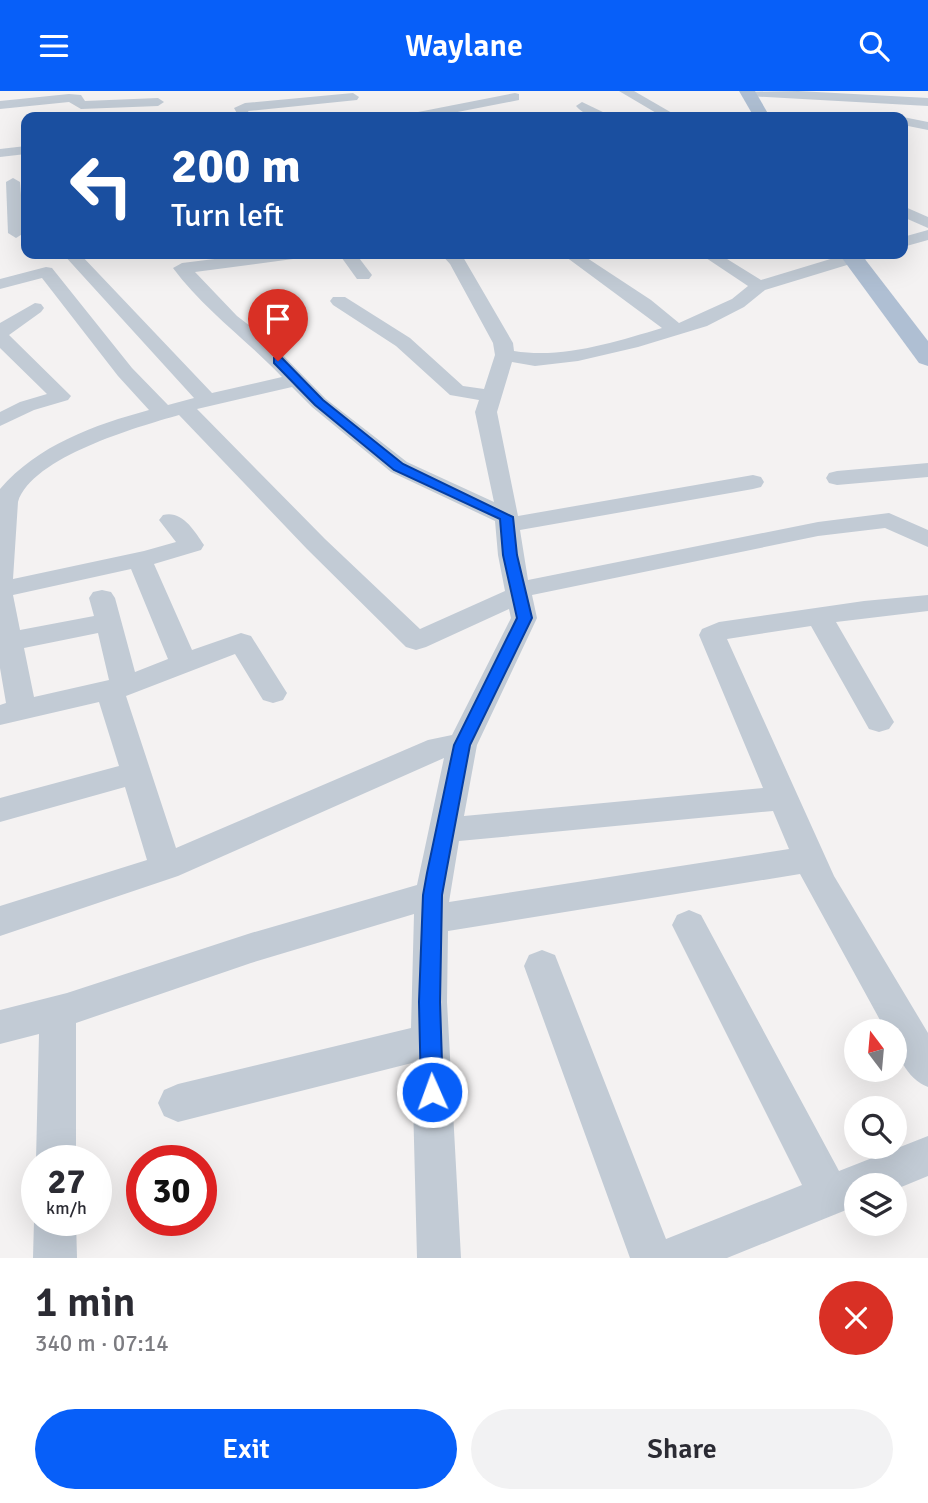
<!DOCTYPE html>
<html lang="en">
<head>
<meta charset="utf-8">
<style>
	body { margin:0; font-family:Signika,sans-serif; background:#f2f2f3; color:#2b2b33; height:100vh; display:flex; flex-direction:column; font-size:26px; white-space:nowrap }
	* { box-sizing:border-box; margin:0 }
	p { font-size:23px; color:#7c7c81 }
	.icon { flex:none; width:38px; height:38px; fill:none; stroke:currentColor; stroke-width:2; stroke-linecap:round; stroke-linejoin:round }
	.map { position:relative; height:1167px; overflow:hidden }
	.drawer { display:flex; flex-direction:column; background:#fff; flex:1 }
	.drawer>* { flex:none }
	.guide { position:absolute; left:21px; top:21px; width:887px; height:147px; border-radius:14px; box-shadow:0 7px 28px #0002; background:#1a4fa0; color:#fff; overflow:hidden }
	.needle { width:46px; rotate:344deg }
	.tools { position:absolute; left:844px; top:928px; display:grid; gap:14px }
	.tools a { display:grid; place-items:center; width:63px; height:63px; border-radius:50%; background:#fff; box-shadow:0 7px 28px #0002; font-size:35px }
	.speed { position:absolute; left:21px; top:1054px; display:flex; gap:14px; font-size:35px; font-weight:700; text-align:center }
	.speed>* { display:grid; place-content:center; width:91px; height:91px; border-radius:50%; background:#fff; box-shadow:0 7px 28px #0002; line-height:1 }
	.speed small { font-size:18px; font-weight:400 }
	.speed .limit { border:10px solid #d22; background:#fff; color:#111 }
	.pin { position:absolute; display:grid; place-items:center; width:60px; height:60px; color:#fff; margin:-72px -30px; border-radius:50% 50% 50% 0; rotate:-45deg; box-shadow:0 0 7px #0007 }
	.pin .icon { rotate:45deg }
	.me { position:absolute; width:77px; margin:-38px; rotate:358deg; stroke-linejoin:round; filter:drop-shadow(0 0 5px #0008) }
	.turn { display:flex; align-items:center; gap:24px; height:147px; padding:0 35px; font-size:32px }
	.turn .icon { width:91px; height:91px; stroke-width:2.5 }
	.turn b { display:block; font-size:49px; line-height:60px }
	.round { display:grid; place-items:center; flex:none; width:74px; height:74px; border-radius:37px; background:#f2f2f3 }
	.overview { display:flex; align-items:center; justify-content:space-between; height:119px; padding:0 35px }
	h1 { font-size:42px; font-weight:600; line-height:52px }
	.cta { display:flex; gap:14px; margin-top:auto; padding:14px 35px }
	.cta a { flex:1; height:80px; border-radius:42px; background:#075ff9; color:#fff; font-size:28px; font-weight:600; line-height:80px; text-align:center }
	.cta a+a { background:#f2f2f3; color:#2b2b33 }
	header { display:flex; justify-content:space-between; align-items:center; height:91px; padding:0 35px; background:#075ff9; color:#fff; font-size:32px; font-weight:600 }
	.map>svg:first-child { display:block }
	.lines { fill:none; stroke-linecap:round; stroke-linejoin:round }
	.minor { fill:#c2cbd5; fill-rule:evenodd }
	.major { fill:#afbfd3; fill-rule:evenodd }
	.route { fill:#075ff9; stroke:#053ea2; stroke-width:2 }
</style>
</head>
<body>
<header><svg class="icon" aria-label="menu" viewBox="0 0 24 24"><path d="M4 6h16M4 12h16M4 18h16"/></svg>Waylane<svg class="icon" aria-label="search" viewBox="0 0 24 24"><circle cx="10" cy="10" r="6"/><path d="M15 15l6 6"/></svg></header>
<div class="map">
<svg width="928" height="1167" viewBox="0 0 928 1167">
	<rect width="100%" height="100%" fill="#f4f2f2"/>
	<g class="lines">
		<g class="minor">
			<polygon points="619,0 634,0 679,26 663,26"/>
			<polygon points="798,0 928,7 928,15 748,5 742,1"/>
			<polygon points="353,2 359,6 357,9 248,20 251,26 239,26 234,17 245,12"/>
			<polygon points="515,2 519,3 519,9 432,26 406,26 413,22"/>
			<polygon points="69,3 81,4 85,10 158,7 164,11 158,15 81,18 69,11 0,18 0,10"/>
			<path d="M582,11l25,12 2,3c-14,1 -24,-1 -33,-11z"/>
			<polygon points="903,26 928,31 928,39 903,34"/>
			<polygon points="26,55 26,63 0,66 0,58"/>
			<polygon points="13,87 20,91 24,142 16,147 8,142 6,91"/>
			<polygon points="903,115 928,126 928,137 903,126"/>
			<polygon points="928,139 928,149 903,156 903,146"/>
			<path d="M63,163h17l132,139 70,-16c-35,-37 -78,-67 -109,-109l9,-5 73,-9h46l-8,5 -98,13 42,44 29,22 60,61 81,63 87,40 -19,-90 4,-12 -29,-5 -54,-49 -63,-41 -3,-4 3,-4h12l65,41 53,48 21,3 11,-34 -2,-12 -43,-79 -9,-10h18l4,3 50,86 1,8c49,8 101,-9 148,-23l-100,-74h19l70,46 28,23 53,-24 16,-13 -48,-32h19l42,26 86,-26h25l-2,4 -105,32 -21,17 -37,19 -69,21 -60,14 -43,5 -23,-4 -15,50 21,104 235,-41 8,2 3,5 -3,5 -8,2 -233,41 8,50 290,-58 71,-9 39,17v17l-43,-19 -67,8 -286,59 5,23 -60,127 -13,71 299,-28 -64,-153 3,-6 17,-7 145,-21 64,-6v16l-92,11 58,100 -5,7 -10,3 -10,-3 -58,-103 -84,13 107,237 94,157v54c-21,-8 -34,-34 -34,-56h-8l-86,-157 -352,57 -1,71 14,256h-44l-5,-195 -234,59 -14,-6 -6,-13 6,-13 14,-6 233,-56 3,-114 -163,49 -175,60v137h-39v3l-1,-3 3,-126 -39,10v-34l67,-17 184,-60 166,-48 27,-127 -266,118 -178,60v-30l147,-46 -22,-73 -125,35v-24l119,-32 -20,-64 -99,23v-20l6,-2 -6,-35v-179c38,-44 94,-64 149,-79l-31,-34 -76,-98 -42,11v-10l46,-12 6,1 80,100 36,37 26,-7zM292,296l20,20 79,65 104,49 3,34 7,36 -85,38 -95,-90 -128,-130zM179,324l128,134 99,98 10,3 10,-3 83,-38 2,9 -59,117 -24,5 -252,108 -50,-152 109,-42 28,46 10,3 10,-3 4,-7 -36,-57 -10,-3 -49,17 -38,-86 47,-14 3,-5c-10,-15 -22,-35 -41,-30l-4,5 17,22 -32,9 -131,28 5,-77c14,-45 119,-75 161,-87zM131,478l37,90 -33,13 -20,-74 -4,-6 -9,-2 -9,2 -4,6 5,18 -74,14 -7,-35zM98,542l11,47 -75,17 -10,-49zM773,720l16,38 -340,53 10,-61z"/>
			<polygon points="339,163 356,163 372,184 369,188 357,188"/>
			<polygon points="35,212 41,213 44,217 41,221 9,244 71,305 68,309 34,319 0,335 0,321 20,311 47,303 0,257 0,232"/>
			<polygon points="928,372 928,386 837,394 829,392 826,387 829,382 837,380"/>
			<polygon points="689,819 701,824 839,1080 928,1045 928,1085 894,1099 894,1094 856,1094 856,1115 727,1167 630,1167 524,875 529,864 542,859 555,864 666,1148 802,1094 672,834 677,824"/>
			<polygon points="37,1122 37,1129 76,1129 77,1167 33,1167 34,1129"/>
		</g>
		<g class="major">
			<polygon points="739,0 755,0 770,26 754,26"/>
			<polygon points="839,163 861,163 928,250 928,275 919,272"/>
		</g>
	</g>
	<polygon class="route" points="274,267 282,267 323,309 403,373 513,426 517,464 532,527 470,654 446,782 442,804 440,911 443,1001 440,1008 432,1011 424,1008 421,1001 419,911 423,804 427,782 454,654 517,527 503,464 500,428 394,379 315,314 274,272"/>
</svg>
<div class="tools">
<a><svg class="needle" viewBox="-14 -14 28 28"><path d="M0-13l5 13h-10z" fill="#e53935"/><path d="M0 13l5-13h-10z" fill="#7c7c81"/></svg></a>
<a><svg class="icon" aria-label="search" viewBox="0 0 24 24"><circle cx="10" cy="10" r="6"/><path d="M15 15l6 6"/></svg></a>
<a><svg class="icon" aria-label="layers" viewBox="0 0 24 24"><path d="M12 4l9 5-9 5-9-5zM3 14l9 5 9-5"/></svg></a>
</div>
<div class="speed"><div>27<small>km/h</small></div><div class="limit">30</div></div>
<div class="pin" style="left:278px;top:270px;background:#d93025"><svg class="icon" aria-label="arrive" viewBox="0 0 24 24"><path d="M6 21V4h12l-3 4 3 4H6"/></svg></div>
<svg class="me" style="left:432px;top:1001px" viewBox="-20 -20 40 40"><circle r="17" fill="#075ff9" stroke="#fff" stroke-width="3"/><path d="M0-11L8 9 0 5-8 9z" fill="#fff"/></svg>
<div class="guide">
<div class="turn"><svg class="icon" aria-label="left" viewBox="0 0 24 24"><path d="M17 20v-9H6M10 6l-5 5 5 5"/></svg><div><b>200 m</b>Turn left</div></div>
</div>
</div>
<section class="drawer">
<div class="overview"><div><h1>1 min</h1><p>340 m · 07:14</p></div><a class="round" style="background:#d93025;color:#fff"><svg class="icon" aria-label="close" viewBox="0 0 24 24"><path d="M6 6l12 12M18 6L6 18"/></svg></a></div>
<div class="cta"><a>Exit</a><a>Share</a></div>
</section>
</body>
</html>
